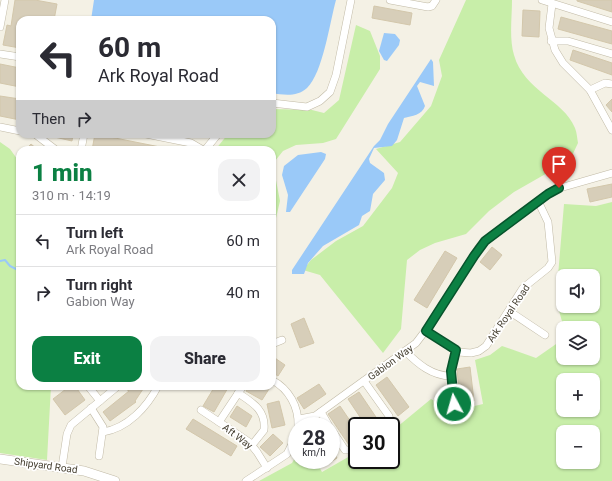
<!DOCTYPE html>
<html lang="en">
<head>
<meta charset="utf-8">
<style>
	body { margin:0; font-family:Roboto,sans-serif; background:#f2f2f3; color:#2b2b33; height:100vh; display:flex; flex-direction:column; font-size:15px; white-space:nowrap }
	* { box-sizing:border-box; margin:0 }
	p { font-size:13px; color:#7c7c81 }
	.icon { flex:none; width:22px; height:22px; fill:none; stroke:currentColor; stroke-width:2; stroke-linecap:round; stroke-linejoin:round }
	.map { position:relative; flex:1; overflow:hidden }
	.details { position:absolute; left:16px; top:146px; width:260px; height:244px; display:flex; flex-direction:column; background:#fff; border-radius:12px; box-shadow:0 1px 3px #0004 }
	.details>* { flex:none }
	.guide { position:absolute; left:16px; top:16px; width:260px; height:122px; border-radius:12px; box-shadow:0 1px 3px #0004; background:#fff; color:#2b2b33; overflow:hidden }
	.buttons { position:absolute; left:556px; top:269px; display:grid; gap:8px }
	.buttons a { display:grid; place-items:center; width:44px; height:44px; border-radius:8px; background:#fff; box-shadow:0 1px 3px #0004; font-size:20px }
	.speed { position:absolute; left:288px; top:417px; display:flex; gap:8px; font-size:20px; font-weight:700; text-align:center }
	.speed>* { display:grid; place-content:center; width:52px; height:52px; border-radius:50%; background:#fff; box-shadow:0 1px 3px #0004; line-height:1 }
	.speed small { font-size:10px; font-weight:400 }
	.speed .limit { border:2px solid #111; border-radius:6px; background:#fff; color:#111 }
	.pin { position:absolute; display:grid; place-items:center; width:34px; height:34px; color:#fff; margin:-41px -17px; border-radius:50% 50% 50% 0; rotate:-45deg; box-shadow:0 0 4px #0007 }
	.pin .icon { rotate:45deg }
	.me { position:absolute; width:44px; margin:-22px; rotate:354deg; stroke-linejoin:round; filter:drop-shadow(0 0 3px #0008) }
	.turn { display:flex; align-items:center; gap:14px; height:84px; padding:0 16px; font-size:18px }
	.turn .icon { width:52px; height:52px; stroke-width:2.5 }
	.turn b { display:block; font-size:28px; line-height:34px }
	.then { display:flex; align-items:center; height:38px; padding:0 16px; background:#0003; gap:8px; font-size:15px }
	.round { display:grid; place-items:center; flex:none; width:42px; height:42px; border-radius:12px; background:#f2f2f3 }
	.overview { display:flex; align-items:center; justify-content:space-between; height:68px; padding:0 16px }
	h1 { font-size:24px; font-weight:800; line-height:30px; color:#0b8043 }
	.action { display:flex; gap:8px; margin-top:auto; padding:8px 16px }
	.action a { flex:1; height:46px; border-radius:12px; background:#0b8043; color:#fff; font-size:16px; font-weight:800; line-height:46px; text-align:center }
	.action a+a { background:#f2f2f3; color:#2b2b33 }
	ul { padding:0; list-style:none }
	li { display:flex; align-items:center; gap:12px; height:52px; padding:0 16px; border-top:1px solid #e1e1e2 }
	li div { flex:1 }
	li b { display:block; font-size:15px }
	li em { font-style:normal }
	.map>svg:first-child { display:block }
	.green { fill:#c8eea9; fill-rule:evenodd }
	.water { fill:#9ac9f8 }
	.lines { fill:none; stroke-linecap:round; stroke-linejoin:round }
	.stream { stroke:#9ac9f8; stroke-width:2 }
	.building { fill:#d7ceb9; stroke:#d3c7ab }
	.minor-casing { stroke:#c1baa6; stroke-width:8 }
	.tertiary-casing { stroke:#c1baa6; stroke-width:10 }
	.minor { stroke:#fff; stroke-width:7 }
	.tertiary { stroke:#fff; stroke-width:9 }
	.route-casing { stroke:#07532c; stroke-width:10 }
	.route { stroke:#0b8043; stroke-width:7 }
	.labels { text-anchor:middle; stroke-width:3.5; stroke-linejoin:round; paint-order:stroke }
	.street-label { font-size:10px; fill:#484234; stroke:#fff }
</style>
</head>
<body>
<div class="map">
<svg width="612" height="481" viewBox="0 0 612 481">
	<rect width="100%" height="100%" fill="#f4f1e5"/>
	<g class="green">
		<path d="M466,0h46c0,18 -3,38 2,55 10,36 49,44 61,73 2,5 2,10 3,15l-8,17 -56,32 -25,19 -23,23 -31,9 -15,7 -13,10 -6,69 -18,24 -63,-78 -17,-5 8,-10 25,-19 27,-15 29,-38 6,-15 -22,-24 24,-7 31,-36 11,-30 -3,-16z"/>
		<polygon points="356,25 370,31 380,56 380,69 336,139 323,143 296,145 283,151 275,161 275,175 280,201 272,235 272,150 215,150 228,134 272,134 272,109 312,110 324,113 339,100"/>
		<polygon points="0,142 10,149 20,163 20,386 51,386 47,460 0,453"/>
		<path d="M612,202v279h-353l33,-18 5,-9v6h18l7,12 35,-20v8h34v-28l40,-33 22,12 30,-7 -8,-44 15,-5 12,-9 34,12 23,-16 4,-17 -5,-18v-31l6,-72 32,2zM563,276h30v30h-30zM563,328h30v30h-30zM563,380h30v30h-30zM563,432h30v30h-30z"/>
	</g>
	<g class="water">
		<path d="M94,0h242c-6,21 -13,73 -29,88 -10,9 -23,7 -35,5v-73h-181z"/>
		<polygon points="384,33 395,34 400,40 399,45 387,61 384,60 379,51"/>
		<path d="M431,59l2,3 1,24 -14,-4 -3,4 8,20c-3,9 -13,10 -21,12l-7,22 -5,6 -18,2 -5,11 1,4 14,10 1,7 -12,14 -3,17 -8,5 -3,9 -36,21 -15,17 -4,11h-12v-4l82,-124 6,-6 8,-16z"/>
		<polygon points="321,152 326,154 325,159 290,212 286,212 288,195 282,175 284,166 298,155"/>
	</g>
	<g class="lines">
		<g class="stream">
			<polyline points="0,261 5,260 10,266 18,270 20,275"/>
			<polyline points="20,280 18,289 20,292"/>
			<polyline points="17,333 17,305 20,297"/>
		</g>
	</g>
	<g class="building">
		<polygon points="15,0 35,0 57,4 54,20 32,20 20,18 20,48 3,45 7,25 11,26"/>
		<polygon points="577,0 612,0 612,12 577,1"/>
		<polygon points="374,6 412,13 410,25 372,18"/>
		<polygon points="523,10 540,11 539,37 522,36"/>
		<polygon points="561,17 612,31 612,44 558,29"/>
		<polygon points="573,50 612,63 612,75 570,60"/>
		<polygon points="0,64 20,68 20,87 0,83"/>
		<polygon points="0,96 20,99 20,120 0,116"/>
		<polygon points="612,99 612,112 606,105"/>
		<polygon points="50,134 73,134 72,141 50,136"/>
		<polygon points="95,134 160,147 160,150 92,150"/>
		<polygon points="31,144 38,150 25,150"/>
		<polygon points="612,184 612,197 590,202 587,189"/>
		<polygon points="492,247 502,255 490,270 480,262"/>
		<polygon points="445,251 457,258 427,308 414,300"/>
		<polygon points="304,318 314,343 300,348 291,324"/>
		<polygon points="272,356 285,365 278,376 272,372"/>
		<polygon points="470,367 474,401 460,402 457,369"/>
		<polygon points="387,377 409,407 398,416 376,385"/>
		<polygon points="319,384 326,394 304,409 297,398"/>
		<polygon points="63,386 75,386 85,400 65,415 53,399 66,389"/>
		<polygon points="129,386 145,386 135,401 136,402 110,421 103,412 129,391 126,389"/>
		<polygon points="215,386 229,386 214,412 203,406"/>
		<polygon points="249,386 263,386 269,389 262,400 246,391"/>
		<polygon points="359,392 380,423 376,426 366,426 348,399"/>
		<polygon points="279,401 285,425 272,428 267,404"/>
		<polygon points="237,406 252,416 246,427 230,417"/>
		<polygon points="340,406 357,431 357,440 349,445 328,414"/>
		<polygon points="193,419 237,446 231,456 186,429"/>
		<polygon points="273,434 283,443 270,456 260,447"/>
		<polygon points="331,448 337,458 331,462"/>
	</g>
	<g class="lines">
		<g class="minor-casing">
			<g id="minor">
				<polyline points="390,0 428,7 432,6 436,0"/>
				<polyline points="542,0 612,22"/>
				<polyline points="552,4 549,28 555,50 563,63 590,90 612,130"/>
				<polyline points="0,27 5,0"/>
				<polyline points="551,41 568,41 612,54"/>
				<polyline points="0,54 20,57"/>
				<polyline points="590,90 605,83 612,84"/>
				<polyline points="272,103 307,107 320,101 330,92 336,75 351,0"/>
				<polyline points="0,127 20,131"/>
				<polyline points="35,134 56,150"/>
				<polyline points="146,134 191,143 203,150"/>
				<polyline points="81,150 84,134"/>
				<polyline points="205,150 218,134"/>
				<polyline points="509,311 545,335"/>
				<polyline points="426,331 458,352 471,353 479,351 486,346 523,288 548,268 552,262 548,222 538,201"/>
				<polyline points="272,344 282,340"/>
				<path d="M405,351c13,13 27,25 46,25"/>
				<path d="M272,380c17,9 27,27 26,46"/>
				<polyline points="364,381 389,416 390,421 385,426"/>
				<polyline points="88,386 100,401"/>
				<path d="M238,393c15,10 28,17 26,37l-12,15"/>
				<polyline points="454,404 451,371 456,350"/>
				<polyline points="91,408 103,427 99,456"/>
				<polyline points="201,410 249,442 257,452 267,468"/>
				<polyline points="321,412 329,426"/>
				<polyline points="299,419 315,416 416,343 432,322 479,247 492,235 553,190 612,173"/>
				<polyline points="219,422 243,386"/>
				<polyline points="331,429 345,450 350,450 357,446"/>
				<path d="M103,432c25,-4 44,-25 55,-46"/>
				<polyline points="62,467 67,434 71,425 118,386"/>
				<polyline points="246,481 287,454 297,434"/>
			</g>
		</g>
		<g class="tertiary-casing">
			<polyline id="tertiary" points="0,459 84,471 115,481"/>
		</g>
		<use href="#minor" class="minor"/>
		<use href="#tertiary" class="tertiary"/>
	</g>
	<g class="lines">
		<g class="route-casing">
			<polyline id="route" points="454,404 451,371 456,350 426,331 474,256 485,241 548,194 559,188"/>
		</g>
		<use href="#route" class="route"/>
	</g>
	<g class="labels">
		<g class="street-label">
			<text transform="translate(508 313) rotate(-56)" y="4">Ark Royal Road</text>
			<text transform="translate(390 362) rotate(-36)" y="4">Gabion Way</text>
			<text transform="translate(238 436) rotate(37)" y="4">Aft Way</text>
			<text transform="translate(46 465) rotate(8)" y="4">Shipyard Road</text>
		</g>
	</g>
</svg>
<div class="buttons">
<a><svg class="icon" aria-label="sound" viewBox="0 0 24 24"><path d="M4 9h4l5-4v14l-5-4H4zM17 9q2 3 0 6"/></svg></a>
<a><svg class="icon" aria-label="layers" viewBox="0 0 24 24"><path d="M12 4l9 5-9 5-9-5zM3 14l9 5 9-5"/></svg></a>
<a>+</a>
<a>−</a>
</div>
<div class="speed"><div>28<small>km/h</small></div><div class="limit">30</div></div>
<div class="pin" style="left:559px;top:188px;background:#d93025"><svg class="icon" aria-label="arrive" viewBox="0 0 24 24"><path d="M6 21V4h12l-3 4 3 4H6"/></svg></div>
<svg class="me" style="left:454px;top:404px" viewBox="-20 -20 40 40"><circle r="17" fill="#0b8043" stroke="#fff" stroke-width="3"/><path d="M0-11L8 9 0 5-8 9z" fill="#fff"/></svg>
<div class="guide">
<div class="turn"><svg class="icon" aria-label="left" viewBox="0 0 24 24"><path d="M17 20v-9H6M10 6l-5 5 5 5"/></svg><div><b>60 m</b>Ark Royal Road</div></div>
<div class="then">Then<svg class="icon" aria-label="right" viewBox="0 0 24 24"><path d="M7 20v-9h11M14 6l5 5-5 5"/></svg></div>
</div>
<section class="details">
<div class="overview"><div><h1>1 min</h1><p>310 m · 14:19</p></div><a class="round"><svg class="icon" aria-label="close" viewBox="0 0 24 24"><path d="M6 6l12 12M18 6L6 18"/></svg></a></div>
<ul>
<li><svg class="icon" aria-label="left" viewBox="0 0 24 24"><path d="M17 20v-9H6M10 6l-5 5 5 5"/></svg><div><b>Turn left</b><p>Ark Royal Road</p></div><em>60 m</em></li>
<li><svg class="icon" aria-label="right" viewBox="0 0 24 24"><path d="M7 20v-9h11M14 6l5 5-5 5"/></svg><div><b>Turn right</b><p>Gabion Way</p></div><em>40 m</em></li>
</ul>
<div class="action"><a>Exit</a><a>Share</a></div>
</section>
</div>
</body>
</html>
